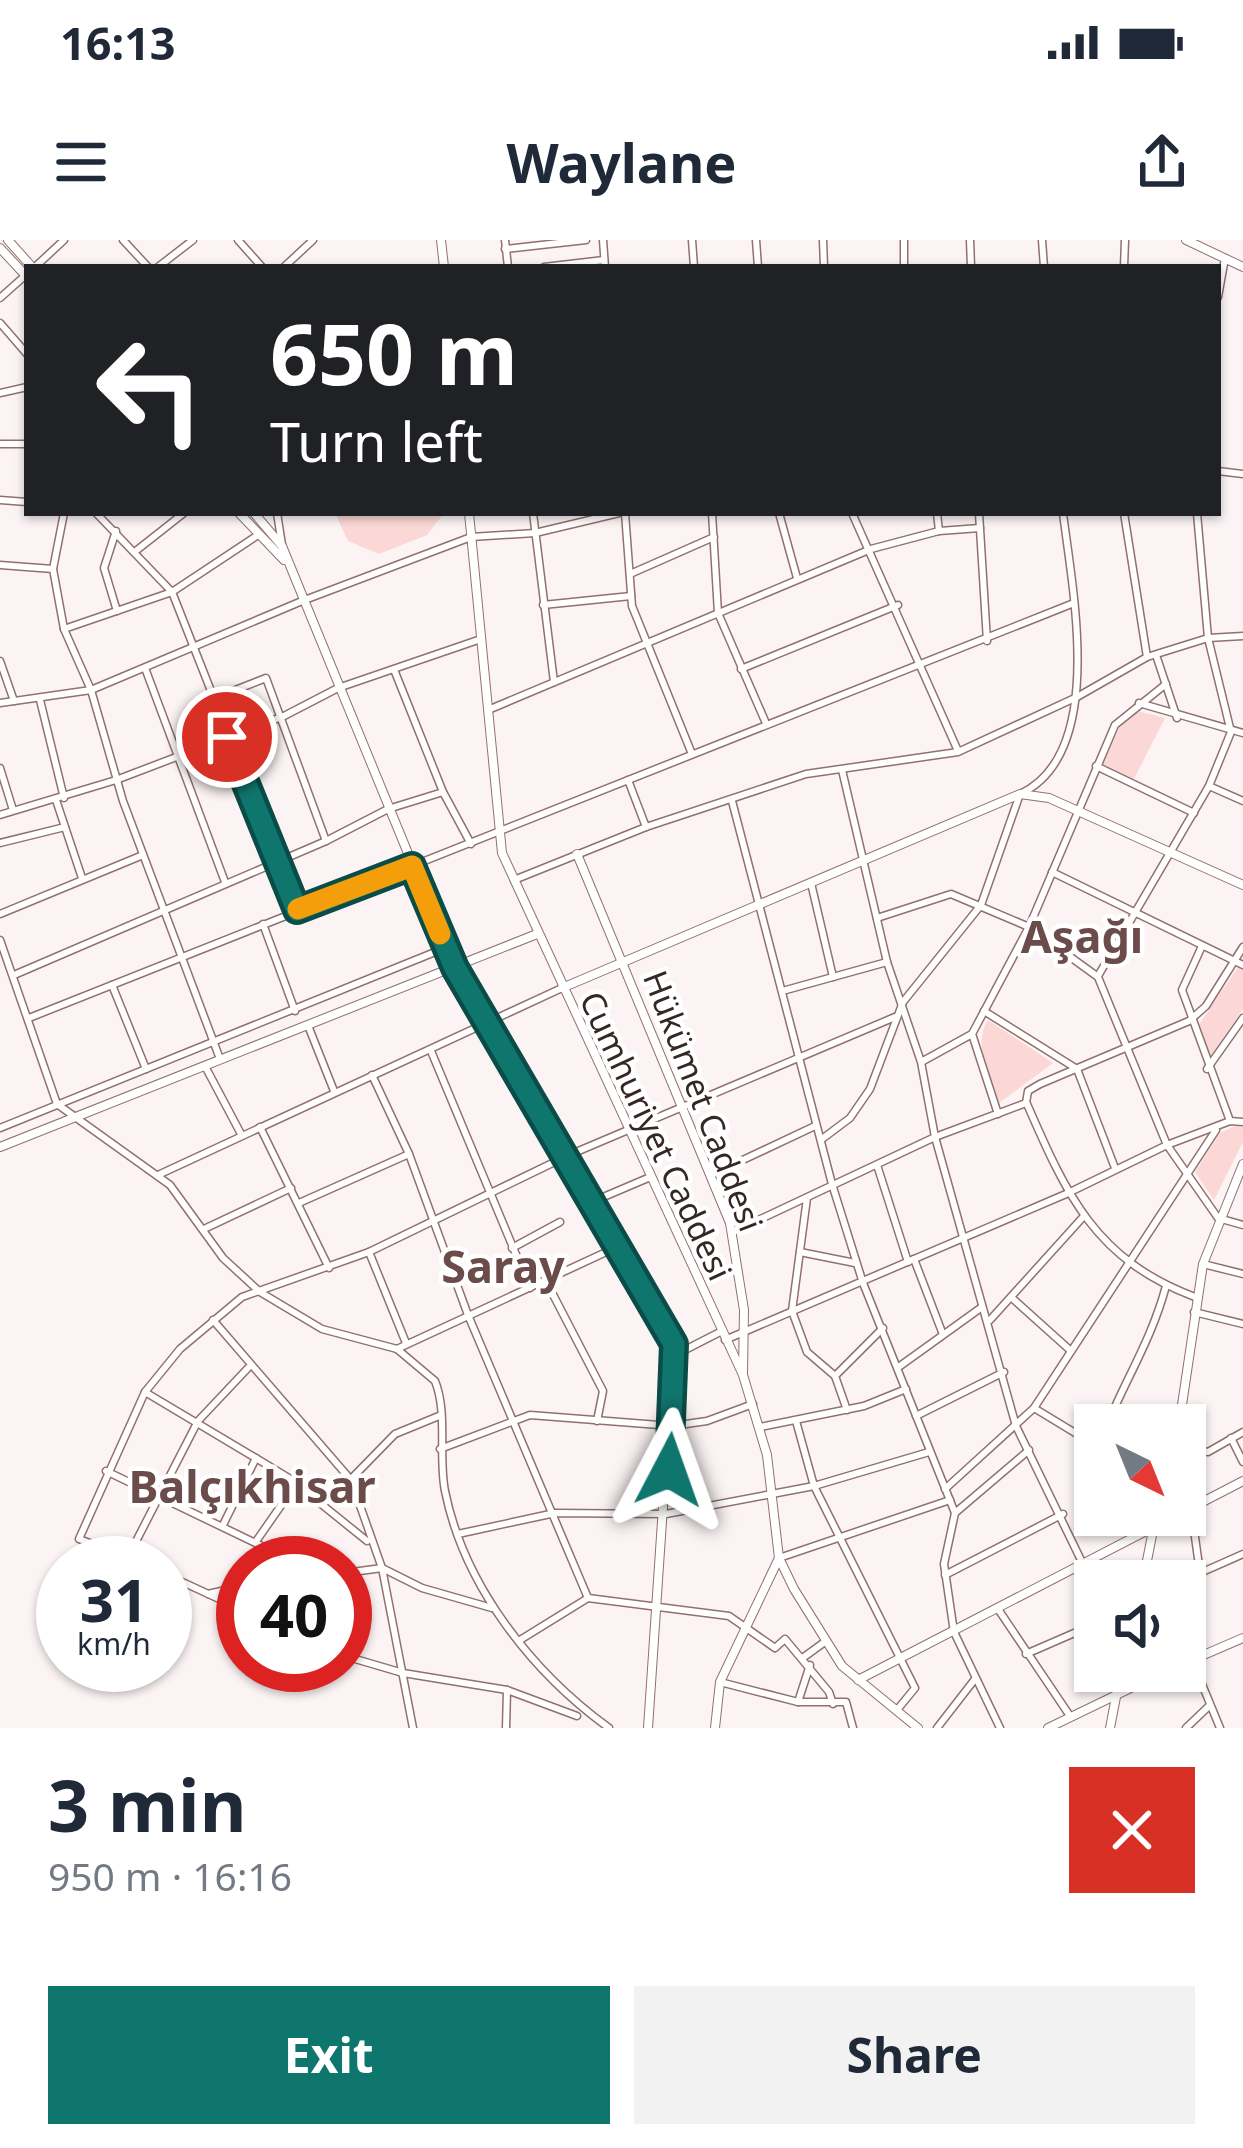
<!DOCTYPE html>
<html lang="en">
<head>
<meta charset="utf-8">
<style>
	body { margin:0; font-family:"Noto Sans",sans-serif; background:#f2f2f3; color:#1f2937; height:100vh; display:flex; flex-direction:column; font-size:45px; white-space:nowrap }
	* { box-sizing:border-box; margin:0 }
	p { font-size:39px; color:#747a83 }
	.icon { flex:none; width:66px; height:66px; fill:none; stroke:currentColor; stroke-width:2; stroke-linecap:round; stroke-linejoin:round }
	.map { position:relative; height:1488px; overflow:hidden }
	.sheet { display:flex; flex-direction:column; background:#fff; flex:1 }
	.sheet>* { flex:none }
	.banner { position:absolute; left:24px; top:24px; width:1197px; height:252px; border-radius:0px; box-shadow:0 3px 9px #0004; background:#202124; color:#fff; overflow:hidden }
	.needle { width:78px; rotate:137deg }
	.controls { position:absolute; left:1074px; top:1164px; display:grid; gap:24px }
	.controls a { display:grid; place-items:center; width:132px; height:132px; border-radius:0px; background:#fff; box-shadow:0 3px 9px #0004; font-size:60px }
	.speed { position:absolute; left:36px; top:1296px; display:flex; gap:24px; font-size:60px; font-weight:700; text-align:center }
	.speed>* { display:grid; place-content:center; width:156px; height:156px; border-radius:50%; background:#fff; box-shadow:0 3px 9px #0004; line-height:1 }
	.speed small { font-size:30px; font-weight:400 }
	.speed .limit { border:18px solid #d22; background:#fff; color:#111 }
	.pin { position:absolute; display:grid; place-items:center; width:102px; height:102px; color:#fff; margin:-51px; border:6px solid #fff; border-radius:50%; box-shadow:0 3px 12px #0007 }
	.me { position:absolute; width:132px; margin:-66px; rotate:4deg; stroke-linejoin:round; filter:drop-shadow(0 0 9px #0008) }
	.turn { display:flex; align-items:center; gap:42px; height:252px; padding:0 48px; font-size:54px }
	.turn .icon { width:156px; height:156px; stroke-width:2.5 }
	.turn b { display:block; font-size:84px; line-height:102px }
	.round { display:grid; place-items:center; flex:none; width:126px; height:126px; border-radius:0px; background:#f2f2f3 }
	.overview { display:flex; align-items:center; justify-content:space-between; height:204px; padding:0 48px }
	h1 { font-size:72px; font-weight:700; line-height:90px }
	.button { display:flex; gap:24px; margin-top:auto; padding:24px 48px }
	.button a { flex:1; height:138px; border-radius:0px; background:#0f766e; color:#fff; font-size:48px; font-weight:700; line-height:138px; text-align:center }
	.button a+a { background:#f2f2f3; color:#1f2937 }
	.status { display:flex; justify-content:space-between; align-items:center; height:84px; padding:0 60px; background:#fff; direction:ltr }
	.status svg { height:33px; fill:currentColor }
	header { display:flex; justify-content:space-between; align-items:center; height:156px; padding:0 48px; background:#fff; font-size:54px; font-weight:700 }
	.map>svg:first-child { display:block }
	.green { fill:#fbd8d6 }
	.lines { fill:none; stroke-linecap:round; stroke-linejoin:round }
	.minor-casing { stroke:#91706e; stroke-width:9 }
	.tertiary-casing { stroke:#91706e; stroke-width:10 }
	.secondary-casing { stroke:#91706e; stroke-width:10 }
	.minor { stroke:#fff; stroke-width:6 }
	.tertiary { stroke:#fff; stroke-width:8 }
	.secondary { stroke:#fff; stroke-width:8 }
	.route-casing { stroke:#0a4d48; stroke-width:30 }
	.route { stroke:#0f766e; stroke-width:21 }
	.slow { stroke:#f59e0b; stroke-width:21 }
	.labels { text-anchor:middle; stroke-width:9; stroke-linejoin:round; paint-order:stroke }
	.street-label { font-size:33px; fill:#352726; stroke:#fff }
	.district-label { font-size:45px; font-weight:bold; fill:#6b4c4b; stroke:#fff }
</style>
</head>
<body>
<div class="status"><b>16:13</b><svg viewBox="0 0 49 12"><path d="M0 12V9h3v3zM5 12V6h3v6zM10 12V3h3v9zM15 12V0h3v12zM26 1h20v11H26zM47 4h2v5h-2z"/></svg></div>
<header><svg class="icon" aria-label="menu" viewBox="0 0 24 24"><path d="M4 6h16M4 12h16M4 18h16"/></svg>Waylane<svg class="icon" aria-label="share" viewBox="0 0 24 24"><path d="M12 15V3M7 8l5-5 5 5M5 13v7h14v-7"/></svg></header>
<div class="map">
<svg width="1243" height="1488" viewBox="0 0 1243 1488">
	<rect width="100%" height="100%" fill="#fcf4f4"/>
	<g class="green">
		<polygon points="335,273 444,273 427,295 379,314 348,301"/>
		<polygon points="1138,471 1165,478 1134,539 1103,524 1123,480"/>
		<polygon points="1238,727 1243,729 1243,769 1209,818 1196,789"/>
		<path d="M988,780l65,43 -54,40c-9,-25 -27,-58 -11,-83z"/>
		<polygon points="1235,886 1243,887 1243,902 1214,960 1195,932 1220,893"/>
	</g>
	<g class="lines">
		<g class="minor-casing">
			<g id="minor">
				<polyline points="123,0 148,27"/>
				<polyline points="238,0 262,27"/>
				<polyline points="505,0 508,27"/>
				<polyline points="603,0 605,27"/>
				<polyline points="692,0 694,27"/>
				<polyline points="756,0 758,27"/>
				<polyline points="823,0 824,27"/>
				<polyline points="970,0 971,27"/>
				<polyline points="1042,0 1044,27"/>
				<polyline points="505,9 586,0"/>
				<polyline points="35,27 64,0"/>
				<polyline points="158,27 193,0"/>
				<polyline points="284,27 313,0"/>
				<polyline points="544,27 604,20"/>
				<polyline points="904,27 904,0"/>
				<polyline points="1124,27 1125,0"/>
				<polyline points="1218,57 1225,18"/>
				<polyline points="0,58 27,34"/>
				<polyline points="0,83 27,114"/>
				<polyline points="0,153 27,147"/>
				<polyline points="0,204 27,204"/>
				<polyline points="1218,231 1243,234"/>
				<polyline points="0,260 27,262"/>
				<polyline points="64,273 53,329 64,389 91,450 123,561 220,819"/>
				<polyline points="96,273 172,352 297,669"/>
				<polyline points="277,273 282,305"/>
				<polyline points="533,273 554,442"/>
				<polyline points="625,273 632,366 692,514"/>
				<polyline points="712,273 718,373 765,481"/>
				<polyline points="779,273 797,338"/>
				<polyline points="852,273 958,511"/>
				<polyline points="937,273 939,291"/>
				<polyline points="979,273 987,401"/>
				<polyline points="1124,273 1147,417"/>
				<polyline points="116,291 104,328 117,371"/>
				<polyline points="137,310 184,273"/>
				<polyline points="0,325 53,329"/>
				<polyline points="630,334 714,297"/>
				<polyline points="543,365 631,356"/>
				<polyline points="64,389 172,352 258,295"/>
				<polyline points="1156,415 1177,478"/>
				<polyline points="0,421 14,461"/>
				<polyline points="145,428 225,642"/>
				<polyline points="741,429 898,365"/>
				<polyline points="395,432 443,552 471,604"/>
				<polyline points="215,458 266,438 326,601"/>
				<polyline points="40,460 64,558"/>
				<polyline points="0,463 91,450 302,361 471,297 535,293 619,273"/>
				<polyline points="1139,463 1243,493"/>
				<polyline points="488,470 871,309 939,291 980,288"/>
				<polyline points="1096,526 1194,573"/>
				<polyline points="0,528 13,570"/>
				<polyline points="842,530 887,722 921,822 935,897 1016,1186 1095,1349"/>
				<polyline points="628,540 646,587"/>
				<polyline points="1209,546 1243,561"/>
				<polyline points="56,560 82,638"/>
				<polyline points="732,561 832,944 863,1043 955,1273 944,1324 954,1392 1000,1488"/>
				<polyline points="0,575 116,540 284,476 338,448 481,399"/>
				<polyline points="0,603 65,587"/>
				<polyline points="1052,632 1243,725"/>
				<polyline points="514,640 646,587 806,534 958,512 1077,457 1147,417 1208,398 1243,396"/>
				<polyline points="811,643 833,737"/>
				<polyline points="0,674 143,615"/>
				<polyline points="877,678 951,654 1029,687 1098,737 1167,905 1218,978 1243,985"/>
				<polyline points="263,684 295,771"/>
				<path d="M0,700l57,164 113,81 53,73 37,34 62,37 75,20 38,32c13,32 3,75 10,110 19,95 87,181 164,237"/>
				<polyline points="1202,706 1182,750 1230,881"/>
				<polyline points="14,735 326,601 388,569 443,552"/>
				<polyline points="1098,736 1209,546 1231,492 1208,398 1197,273"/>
				<polyline points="112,745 146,829"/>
				<polyline points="786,750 887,722"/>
				<polyline points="984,771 1077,829 1115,928"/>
				<polyline points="29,778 1074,363"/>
				<polyline points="309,788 334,851"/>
				<polyline points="431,811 530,1048"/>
				<polyline points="923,821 972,794"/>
				<polyline points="206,828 241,894"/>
				<polyline points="1207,829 1243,778"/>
				<polyline points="372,835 409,914 468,1075 588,1358"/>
				<path d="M1027,864c40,92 69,156 168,193"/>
				<polyline points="998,874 972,794 1029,687 1115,485 1166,444"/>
				<polyline points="260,887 329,1028"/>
				<polyline points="0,888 445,708"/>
				<path d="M822,899l28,-21 20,-29 33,-87 78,-97 39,-111c87,-40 52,-206 43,-281"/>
				<polyline points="877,925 908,1022"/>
				<polyline points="158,935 562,748"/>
				<polyline points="711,935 815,886"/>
				<polyline points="807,958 792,1071 807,1112 835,1136 847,1170"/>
				<polyline points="594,961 648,938"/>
				<polyline points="299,963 409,914"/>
				<polyline points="204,989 291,948"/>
				<polyline points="733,992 935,897 1026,863 1028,851 1040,844 1189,781 1206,766 1243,707"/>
				<polyline points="512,1008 560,982"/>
				<polyline points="369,1012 406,1103"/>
				<polyline points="800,1012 855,1023"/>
				<polyline points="914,1019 942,1092"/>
				<polyline points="1203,1024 1243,1034"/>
				<polyline points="547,1043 603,1151 597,1181"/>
				<polyline points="1012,1058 1071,1111"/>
				<polyline points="1194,1072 1243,1084"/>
				<polyline points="213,1080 351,1240 382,1328 413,1488"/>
				<polyline points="990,1080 1084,976"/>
				<polyline points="725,1100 1066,954 1167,905 1230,881 1243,882"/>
				<polyline points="397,1109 617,1007"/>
				<polyline points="677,1114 720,1092"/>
				<polyline points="900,1126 982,1067"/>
				<polyline points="835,1136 883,1088"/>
				<polyline points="145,1152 289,1238 367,1301"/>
				<polyline points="1034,1168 1095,1205"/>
				<polyline points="916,1176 1004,1132"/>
				<polyline points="796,1181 814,1246 915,1448 897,1470"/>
				<path d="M1107,1185c21,-50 45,-87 59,-139"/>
				<polyline points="760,1187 864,1166 906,1149"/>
				<polyline points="1231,1198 1243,1222"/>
				<polyline points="1185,1208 1208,1212 1243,1192"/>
				<polyline points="440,1209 530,1175 672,1186 707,1181 753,1164"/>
				<polyline points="106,1231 297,1323"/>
				<polyline points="351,1239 395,1194 439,1176"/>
				<polyline points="945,1249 1034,1168 1216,890"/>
				<polyline points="1191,1268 1200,1333"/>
				<polyline points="955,1273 1029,1210"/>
				<polyline points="223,1285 256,1218"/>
				<polyline points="458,1294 555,1273 666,1274 814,1246 929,1212"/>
				<polyline points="257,1300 296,1244"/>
				<polyline points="129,1315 198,1181 248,1128"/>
				<polyline points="779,1318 950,1260"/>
				<polyline points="143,1323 79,1299 145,1152 180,1109 242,1057 369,1012 569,915 895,777"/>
				<polyline points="345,1333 382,1328 422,1348 492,1368"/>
				<polyline points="165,1334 243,1370"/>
				<polyline points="945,1335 1063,1274"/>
				<polyline points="1182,1341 1243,1314"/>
				<polyline points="208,1354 243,1346"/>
				<polyline points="998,1369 1070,1476"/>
				<polyline points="1185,1383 1192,1420 1220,1488"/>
				<polyline points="520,1400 588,1358 729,1376 775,1408 785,1399 829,1452 833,1464"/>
				<polyline points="1026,1414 1095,1384"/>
				<polyline points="345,1416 403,1433 507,1450 577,1476"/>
				<polyline points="804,1417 826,1401"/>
				<polyline points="720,1442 798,1462 846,1462 853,1488"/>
				<polyline points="798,1462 810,1425"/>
				<polyline points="506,1488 507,1450"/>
				<polyline points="937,1488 975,1439"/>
				<polyline points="1186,1488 1208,1467"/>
			</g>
		</g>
		<g class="tertiary-casing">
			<g id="tertiary">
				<polyline points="8,0 32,27"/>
				<polyline points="0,8 27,37"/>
				<polyline points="239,273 284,320"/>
				<polyline points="254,273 282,306 455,728 674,1104 648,1488"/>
				<polyline points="577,614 730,983 744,1070 743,1133"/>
				<polyline points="562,748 1020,554 1049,558 1243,645"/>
				<polyline points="0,907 537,694"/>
				<polyline points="1179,1185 1203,1024 1243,924"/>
				<polyline points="1143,1341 1156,1275"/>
				<polyline points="1185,1423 1243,1398"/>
				<polyline points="715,1488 720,1442 779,1318"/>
				<polyline points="1048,1488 1166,1431"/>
				<polyline points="1110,1488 1121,1431"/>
			</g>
		</g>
		<g class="secondary-casing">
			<g id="secondary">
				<polyline points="441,0 444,27"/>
				<polyline points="1186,0 1243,27"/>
				<polyline points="469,273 502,613 743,1135 767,1215 779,1318 794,1349 842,1426 918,1488"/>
				<polyline points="1185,1271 1243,1241"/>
				<polyline points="858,1440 1177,1275"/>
			</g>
		</g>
		<use href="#minor" class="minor"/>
		<use href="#tertiary" class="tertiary"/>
		<use href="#secondary" class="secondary"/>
	</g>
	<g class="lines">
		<g class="route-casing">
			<polyline id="route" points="227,497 297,670 412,626 455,728 674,1104 669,1230"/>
		</g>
		<use href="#route" class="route"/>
		<polyline class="slow" points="298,669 412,626 440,694"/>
	</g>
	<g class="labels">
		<g class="street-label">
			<text transform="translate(703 861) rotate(69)" y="12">Hükümet Caddesi</text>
			<text transform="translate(656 896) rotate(65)" y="12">Cumhuriyet Caddesi</text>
		</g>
		<g class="district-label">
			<text x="1082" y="713">Aşağı</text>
			<text x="503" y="1043">Saray</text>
			<text x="252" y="1263">Balçıkhisar</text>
		</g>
	</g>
</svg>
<div class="controls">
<a><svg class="needle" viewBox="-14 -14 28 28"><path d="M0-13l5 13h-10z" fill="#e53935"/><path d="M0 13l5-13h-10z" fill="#747a83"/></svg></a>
<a><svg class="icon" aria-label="sound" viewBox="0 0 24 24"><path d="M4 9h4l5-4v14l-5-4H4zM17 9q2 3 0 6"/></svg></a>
</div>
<div class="speed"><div>31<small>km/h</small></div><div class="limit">40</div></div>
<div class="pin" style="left:227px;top:497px;background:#d93025"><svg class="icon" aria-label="arrive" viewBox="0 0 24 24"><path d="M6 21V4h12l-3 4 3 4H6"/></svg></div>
<svg class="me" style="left:669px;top:1230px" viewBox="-20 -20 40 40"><path d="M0-17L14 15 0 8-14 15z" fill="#0f766e" stroke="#fff" stroke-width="4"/></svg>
<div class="banner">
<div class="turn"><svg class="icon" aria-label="left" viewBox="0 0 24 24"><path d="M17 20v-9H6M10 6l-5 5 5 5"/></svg><div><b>650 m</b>Turn left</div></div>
</div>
</div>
<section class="sheet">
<div class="overview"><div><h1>3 min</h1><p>950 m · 16:16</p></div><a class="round" style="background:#d93025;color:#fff"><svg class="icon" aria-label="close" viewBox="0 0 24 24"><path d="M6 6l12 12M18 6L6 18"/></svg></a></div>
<div class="button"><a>Exit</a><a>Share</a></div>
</section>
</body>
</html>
